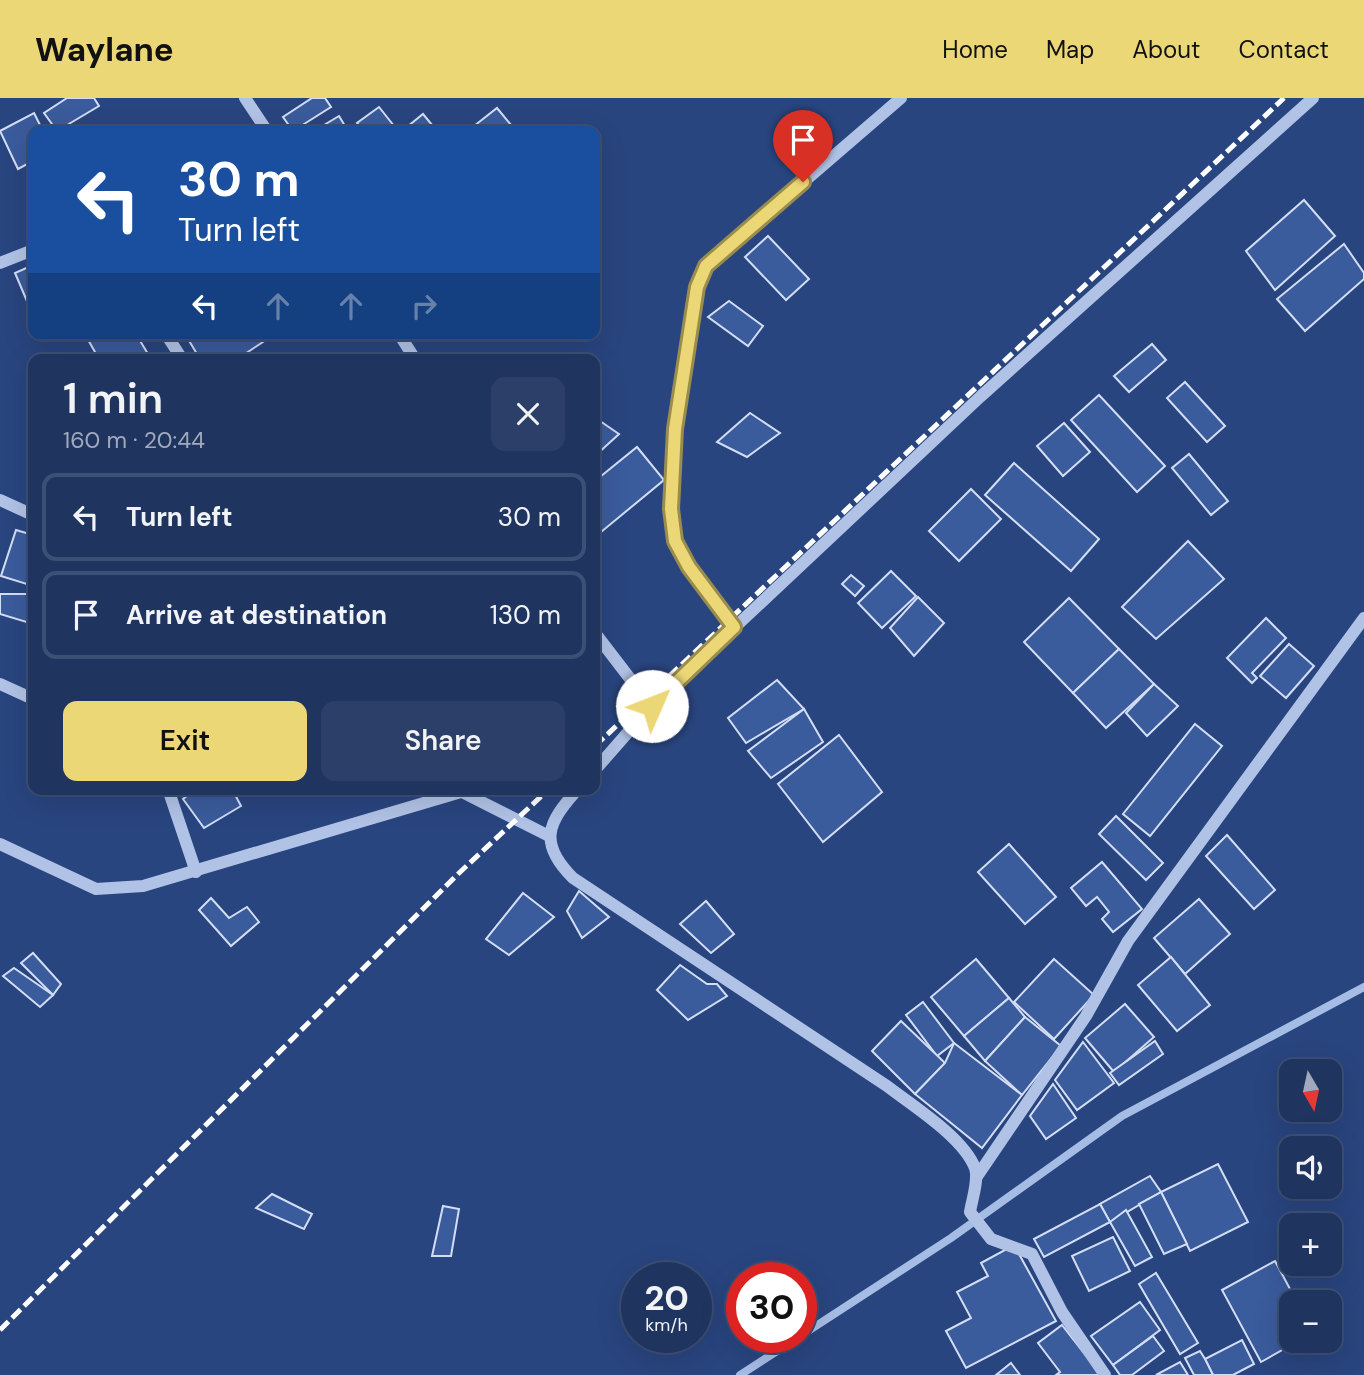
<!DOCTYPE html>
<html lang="en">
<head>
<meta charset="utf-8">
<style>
	body { margin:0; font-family:"DM Sans",sans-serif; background:#2c3f68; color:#f1f3f6; height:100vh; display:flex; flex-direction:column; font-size:26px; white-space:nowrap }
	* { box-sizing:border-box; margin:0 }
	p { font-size:23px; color:#a1aabd }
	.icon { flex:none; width:38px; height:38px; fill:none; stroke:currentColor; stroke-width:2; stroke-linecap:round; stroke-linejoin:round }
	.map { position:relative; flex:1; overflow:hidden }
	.panel { position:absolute; left:28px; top:256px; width:572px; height:441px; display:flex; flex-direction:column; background:#1f345f; border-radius:14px; box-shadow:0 7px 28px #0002,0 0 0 2px #3c4f74 }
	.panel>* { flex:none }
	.hud { position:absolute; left:28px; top:28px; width:572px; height:214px; border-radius:14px; box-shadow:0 7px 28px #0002,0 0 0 2px #3c4f74; background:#1a4fa0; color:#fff; overflow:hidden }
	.needle { width:46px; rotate:171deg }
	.tools { position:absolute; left:1279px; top:961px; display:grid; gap:14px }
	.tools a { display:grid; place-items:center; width:63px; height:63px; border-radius:14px; background:#1f345f; box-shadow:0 7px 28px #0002,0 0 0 2px #3c4f74; font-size:35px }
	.speed { position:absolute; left:621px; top:1164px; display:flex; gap:14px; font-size:35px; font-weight:700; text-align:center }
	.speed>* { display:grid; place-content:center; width:91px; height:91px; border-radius:50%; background:#1f345f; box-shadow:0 7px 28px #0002,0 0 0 2px #3c4f74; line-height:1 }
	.speed small { font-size:18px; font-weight:400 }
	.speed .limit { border:10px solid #d22; background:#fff; color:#111 }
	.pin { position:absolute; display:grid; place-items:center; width:60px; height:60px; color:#fff; margin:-72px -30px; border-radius:50% 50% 50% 0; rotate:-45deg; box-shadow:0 0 7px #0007 }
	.pin .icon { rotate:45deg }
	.me { position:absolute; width:77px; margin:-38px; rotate:46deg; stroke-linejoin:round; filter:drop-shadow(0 0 5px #0008) }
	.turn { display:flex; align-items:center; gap:24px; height:147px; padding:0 35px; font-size:32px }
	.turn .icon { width:91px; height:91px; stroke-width:2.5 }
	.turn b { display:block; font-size:49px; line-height:60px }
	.lanes { display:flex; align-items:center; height:66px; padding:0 35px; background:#0003; justify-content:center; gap:35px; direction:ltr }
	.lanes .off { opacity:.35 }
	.round { display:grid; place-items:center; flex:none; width:74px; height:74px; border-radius:14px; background:#2c3f68 }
	.summary { display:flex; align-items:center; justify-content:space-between; height:119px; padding:0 35px }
	h1 { font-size:42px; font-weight:600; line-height:52px }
	.cta { display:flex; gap:14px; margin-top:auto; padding:14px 35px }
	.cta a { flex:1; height:80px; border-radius:14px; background:#ecd777; color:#111; font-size:28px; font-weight:600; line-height:80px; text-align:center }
	.cta a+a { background:#2c3f68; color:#f1f3f6 }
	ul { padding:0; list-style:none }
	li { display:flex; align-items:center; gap:21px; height:88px; margin:0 14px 10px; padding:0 21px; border:4px solid #3c4f74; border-radius:14px }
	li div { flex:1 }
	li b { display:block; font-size:26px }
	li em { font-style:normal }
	header { display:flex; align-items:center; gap:42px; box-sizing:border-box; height:98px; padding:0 35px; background:#ecd777; color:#111 }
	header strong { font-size:33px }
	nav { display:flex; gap:38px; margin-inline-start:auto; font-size:24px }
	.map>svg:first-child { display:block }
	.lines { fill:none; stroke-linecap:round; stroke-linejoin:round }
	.stream { stroke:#a5bce5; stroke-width:8 }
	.building { fill:#3a5b9c; stroke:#d3def4; stroke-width:2 }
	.minor { stroke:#b0c2e5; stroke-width:12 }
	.rail { stroke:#fff; stroke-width:5; stroke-dasharray:12 5; stroke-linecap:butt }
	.route-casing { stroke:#998c4d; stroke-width:18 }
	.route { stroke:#ecd777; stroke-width:12 }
</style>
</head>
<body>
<header>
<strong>Waylane</strong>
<nav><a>Home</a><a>Map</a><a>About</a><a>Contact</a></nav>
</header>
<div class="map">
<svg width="1364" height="1277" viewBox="0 0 1364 1277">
	<rect width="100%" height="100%" fill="#29457f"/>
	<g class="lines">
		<g class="stream">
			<polyline points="802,1237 951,1140 1122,1018 1364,889"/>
			<polyline points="740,1277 799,1239"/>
		</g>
	</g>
	<g class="building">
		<polygon points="67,0 94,0 99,8 57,33 44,15"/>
		<polygon points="312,0 325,0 331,9 293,33 283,19"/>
		<polygon points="379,9 398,33 364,33 357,25"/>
		<polygon points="497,10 516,33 479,33 474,28"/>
		<polygon points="34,15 43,33 33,33 33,63 18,71 0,33"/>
		<polygon points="423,16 437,33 402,33"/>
		<polygon points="339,18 348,33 314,33"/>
		<polygon points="1304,102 1335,138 1275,192 1246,153"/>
		<polygon points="768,138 809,181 786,202 745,159"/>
		<polygon points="1344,146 1364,175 1364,181 1305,233 1277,201"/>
		<polygon points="33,167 33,215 32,215 15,175"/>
		<polygon points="729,203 763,228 748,248 708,219"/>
		<polygon points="92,236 136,236 151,261 99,261 87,240"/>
		<polygon points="185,236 259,236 263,244 237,261 200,261"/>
		<polygon points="1152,246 1166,262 1129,294 1114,278"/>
		<polygon points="1185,284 1225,328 1207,344 1167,300"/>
		<polygon points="1099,297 1165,368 1137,394 1071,322"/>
		<polygon points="750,315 780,335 747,359 717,344"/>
		<polygon points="600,323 619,336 595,358 595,327"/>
		<polygon points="1064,325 1090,354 1063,378 1037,348"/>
		<polygon points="637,349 664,382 595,439 595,383"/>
		<polygon points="1189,356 1228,403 1211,417 1172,370"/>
		<polygon points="1014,365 1099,441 1071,473 985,397"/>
		<polygon points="971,391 1001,421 959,463 929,433"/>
		<polygon points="16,432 33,437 33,488 1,478"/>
		<polygon points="1188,443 1224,481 1156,541 1122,509"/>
		<polygon points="891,473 916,498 882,530 858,505"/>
		<polygon points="851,477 864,488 855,498 842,486"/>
		<polygon points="0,496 33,496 33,526 0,516"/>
		<polygon points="918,499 944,525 914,558 890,530"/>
		<polygon points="1069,500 1119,551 1073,595 1024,544"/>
		<polygon points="1266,520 1286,540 1252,575 1257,580 1252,585 1227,560"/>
		<polygon points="1289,546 1314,568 1286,600 1260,578"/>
		<polygon points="1119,551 1154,586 1106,630 1073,595"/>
		<polygon points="777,582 804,611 746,645 728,620"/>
		<polygon points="1154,586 1178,608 1147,638 1126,615"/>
		<polygon points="804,611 823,644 771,680 748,653"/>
		<polygon points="1195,626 1222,648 1150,738 1123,716"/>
		<polygon points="839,637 882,694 823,744 778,686"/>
		<polygon points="196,691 232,691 241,708 204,730 183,701"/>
		<polygon points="1116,718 1163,765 1146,782 1099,736"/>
		<polygon points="1227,737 1275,792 1254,811 1206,758"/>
		<polygon points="1009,746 1056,799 1025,826 978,774"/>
		<polygon points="1102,764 1142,811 1113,834 1102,821 1109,814 1097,799 1086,808 1071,790"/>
		<polygon points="579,793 609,819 582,840 567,813"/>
		<polygon points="523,795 554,819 509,857 486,841"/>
		<polygon points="211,800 229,820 247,809 259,824 231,848 199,812"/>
		<polygon points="1199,801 1230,836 1185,876 1154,840"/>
		<polygon points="706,803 734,836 711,855 680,826"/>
		<polygon points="33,855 61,886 53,897 21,865"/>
		<polygon points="1171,859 1210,907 1177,933 1138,887"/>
		<polygon points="976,861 1009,900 964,938 931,899"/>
		<polygon points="1054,861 1094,897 1054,941 1014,904"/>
		<polygon points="680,867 707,886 717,886 727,898 688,922 657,892"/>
		<polygon points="14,870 53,897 40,909 3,878"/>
		<polygon points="1009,900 1025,919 985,963 964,938"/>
		<polygon points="923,904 954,945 937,958 906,917"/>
		<polygon points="1125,906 1154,939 1114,974 1085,940"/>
		<polygon points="1025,919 1061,948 1022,997 985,963"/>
		<polygon points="901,923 945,965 915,996 872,953"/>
		<polygon points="1155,943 1163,956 1119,987 1110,975"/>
		<polygon points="1083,944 1114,985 1077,1012 1055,982"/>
		<polygon points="954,945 1022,997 982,1050 915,996 945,965"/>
		<polygon points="1053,986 1076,1020 1046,1041 1030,1018"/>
		<polygon points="1218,1066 1248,1124 1190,1153 1161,1094"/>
		<polygon points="1150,1078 1161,1094 1110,1124 1100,1106"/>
		<polygon points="1161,1094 1187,1146 1164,1156 1139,1106"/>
		<polygon points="272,1096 312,1116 304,1131 256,1110"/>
		<polygon points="1100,1106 1110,1124 1044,1159 1034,1141"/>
		<polygon points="443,1108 459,1111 451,1158 432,1158"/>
		<polygon points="1126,1112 1152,1159 1135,1168 1110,1124"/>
		<polygon points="1113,1139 1130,1173 1089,1193 1072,1158"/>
		<polygon points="1014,1147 1056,1223 966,1270 946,1233 971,1220 957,1194 988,1178 981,1165"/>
		<polygon points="1275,1163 1297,1204 1292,1204 1292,1242 1300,1242 1261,1264 1222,1192"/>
		<polygon points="1156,1175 1198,1245 1180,1256 1139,1186"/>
		<polygon points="1140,1204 1160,1232 1113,1267 1091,1238"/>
		<polygon points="1062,1227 1101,1277 1056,1277 1060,1274 1038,1245"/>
		<polygon points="1153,1238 1164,1253 1132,1277 1120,1277 1113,1267"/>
		<polygon points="1242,1242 1254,1266 1233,1277 1213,1277 1205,1261"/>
		<polygon points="1200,1253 1205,1261 1213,1277 1194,1277 1185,1260"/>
		<polygon points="1180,1264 1188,1277 1156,1277"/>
		<polygon points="1011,1265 1020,1277 996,1277"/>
	</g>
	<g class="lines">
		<g class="minor">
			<polyline points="245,0 267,33"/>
			<polyline points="0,165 33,152"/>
			<polyline points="166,236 182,261"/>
			<polyline points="399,236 415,261"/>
			<polyline points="0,402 33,417"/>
			<polyline points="734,529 689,469 675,443 671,411 675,331 697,189 706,168 901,0"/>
			<polyline points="595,535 651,608"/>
			<polyline points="0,586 33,601"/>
			<polyline points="595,672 651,608 980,299 1313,0"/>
			<polyline points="168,691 196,774"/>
			<polyline points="456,691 549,738"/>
			<path d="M578,691c-31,34 -40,54 -5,89l314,208c26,20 76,51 88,82 4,12 -3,31 -5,44l21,27 41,15 30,58 43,63"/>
			<polyline points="0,746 96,791 143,788 461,694"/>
			<polyline points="976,1080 1086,918 1128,843 1364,520"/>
		</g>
		<g class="rail">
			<polyline points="595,648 1284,0"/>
			<polyline points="0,1232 458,776 549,691"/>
		</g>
	</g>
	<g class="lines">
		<g class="route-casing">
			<polyline id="route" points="652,608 734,529 689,469 675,443 671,411 675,331 697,189 706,168 803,84"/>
		</g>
		<use href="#route" class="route"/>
	</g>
</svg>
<div class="tools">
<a><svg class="needle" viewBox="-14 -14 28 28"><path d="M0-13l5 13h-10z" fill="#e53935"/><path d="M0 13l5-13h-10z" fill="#a1aabd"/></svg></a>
<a><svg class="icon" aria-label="sound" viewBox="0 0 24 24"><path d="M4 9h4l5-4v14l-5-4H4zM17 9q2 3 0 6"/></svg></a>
<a>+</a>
<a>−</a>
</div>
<div class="speed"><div>20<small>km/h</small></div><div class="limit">30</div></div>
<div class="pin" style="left:803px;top:84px;background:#d93025"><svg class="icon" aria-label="arrive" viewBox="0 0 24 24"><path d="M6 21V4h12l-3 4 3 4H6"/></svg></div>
<svg class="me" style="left:652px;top:608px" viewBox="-20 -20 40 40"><circle r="19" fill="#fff"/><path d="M0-13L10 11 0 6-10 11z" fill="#ecd777"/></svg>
<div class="hud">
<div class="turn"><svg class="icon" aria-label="left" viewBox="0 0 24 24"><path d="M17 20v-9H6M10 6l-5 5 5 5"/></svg><div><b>30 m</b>Turn left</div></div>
<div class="lanes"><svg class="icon" aria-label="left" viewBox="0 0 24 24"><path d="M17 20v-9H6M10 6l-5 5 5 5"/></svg><svg class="icon off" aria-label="ahead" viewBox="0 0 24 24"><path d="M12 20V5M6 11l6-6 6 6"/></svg><svg class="icon off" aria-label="ahead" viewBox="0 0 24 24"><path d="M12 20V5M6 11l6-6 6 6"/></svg><svg class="icon off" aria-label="right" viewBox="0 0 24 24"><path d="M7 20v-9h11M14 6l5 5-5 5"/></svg></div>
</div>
<section class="panel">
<div class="summary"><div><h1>1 min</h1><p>160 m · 20:44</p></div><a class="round"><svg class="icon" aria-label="close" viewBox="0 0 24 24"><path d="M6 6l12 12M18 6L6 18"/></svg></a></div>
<ul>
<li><svg class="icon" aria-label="left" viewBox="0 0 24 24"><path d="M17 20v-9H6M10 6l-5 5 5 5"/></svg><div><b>Turn left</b></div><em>30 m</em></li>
<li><svg class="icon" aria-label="arrive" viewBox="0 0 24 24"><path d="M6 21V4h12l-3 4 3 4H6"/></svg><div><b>Arrive at destination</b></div><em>130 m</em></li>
</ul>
<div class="cta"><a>Exit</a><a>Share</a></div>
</section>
</div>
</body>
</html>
